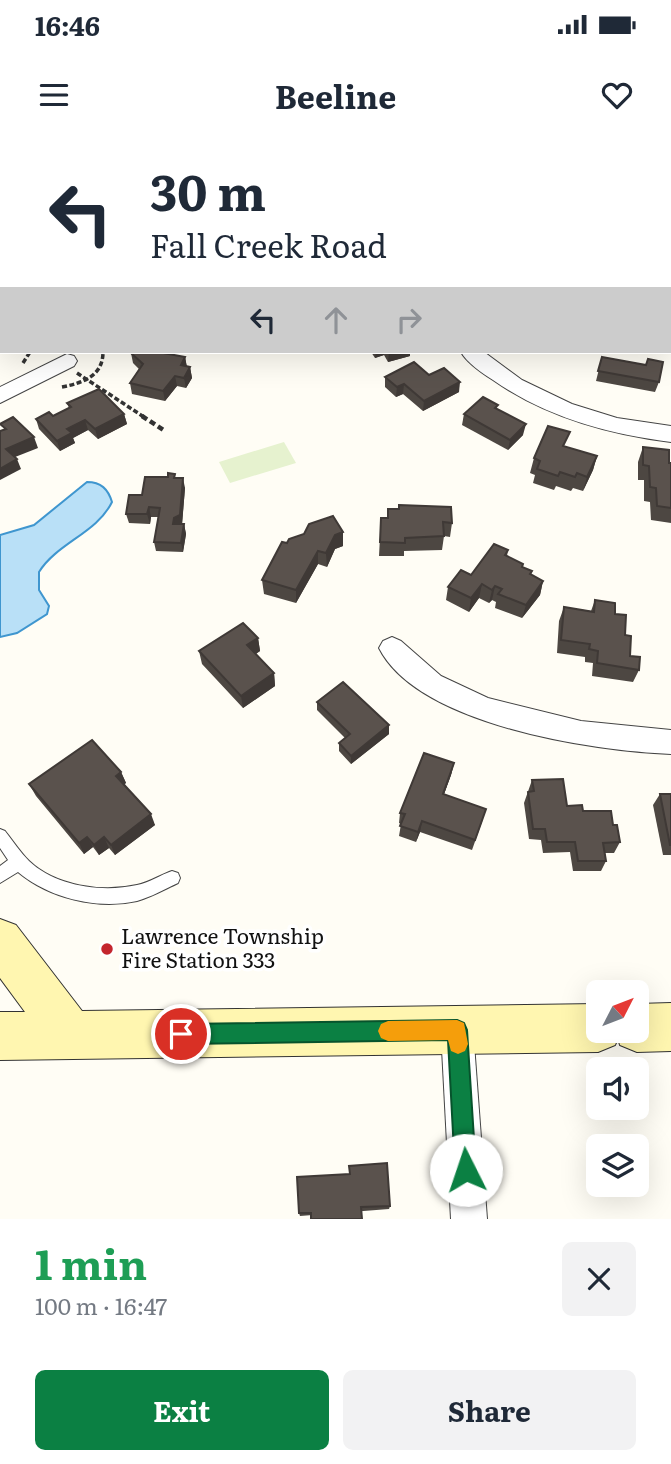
<!DOCTYPE html>
<html lang="en">
<head>
<meta charset="utf-8">
<style>
	body { margin:0; font-family:Literata,serif; background:#f2f2f3; color:#1f2937; height:100vh; display:flex; flex-direction:column; font-size:26px; white-space:nowrap }
	* { box-sizing:border-box; margin:0 }
	p { font-size:23px; color:#747a83 }
	.icon { flex:none; width:38px; height:38px; fill:none; stroke:currentColor; stroke-width:2; stroke-linecap:round; stroke-linejoin:round }
	.map { position:relative; height:1079px; overflow:hidden }
	.drawer { display:flex; flex-direction:column; background:#fff; flex:1 }
	.drawer>* { flex:none }
	.top-card { position:absolute; left:0px; top:0px; width:672px; height:214px; box-shadow:0 7px 28px #0002; background:#fff; color:#1f2937; overflow:hidden }
	.needle { width:46px; rotate:48deg }
	.buttons { position:absolute; left:586px; top:840px; display:grid; gap:14px }
	.buttons a { display:grid; place-items:center; width:63px; height:63px; border-radius:10px; background:#fff; box-shadow:0 7px 28px #0002; font-size:35px }
	.pin { position:absolute; display:grid; place-items:center; width:60px; height:60px; color:#fff; margin:-30px; border:4px solid #fff; border-radius:50%; box-shadow:0 2px 7px #0007 }
	.me { position:absolute; width:77px; margin:-38px; rotate:356deg; stroke-linejoin:round; filter:drop-shadow(0 0 5px #0008) }
	.turn { display:flex; align-items:center; gap:24px; height:147px; padding:0 35px; font-size:32px }
	.turn .icon { width:91px; height:91px; stroke-width:2.5 }
	.turn b { display:block; font-size:49px; line-height:60px }
	.lanes { display:flex; align-items:center; height:66px; padding:0 35px; background:#0003; justify-content:center; gap:35px; direction:ltr }
	.lanes .off { opacity:.35 }
	.round { display:grid; place-items:center; flex:none; width:74px; height:74px; border-radius:10px; background:#f2f2f3 }
	.summary { display:flex; align-items:center; justify-content:space-between; height:119px; padding:0 35px }
	h1 { font-size:42px; font-weight:700; line-height:52px; color:#1e9e55 }
	.button { display:flex; gap:14px; margin-top:auto; padding:14px 35px }
	.button a { flex:1; height:80px; border-radius:10px; background:#0b8043; color:#fff; font-size:28px; font-weight:700; line-height:80px; text-align:center }
	.button a+a { background:#f2f2f3; color:#1f2937 }
	.status { display:flex; justify-content:space-between; align-items:center; height:49px; padding:0 35px; background:#fff; direction:ltr }
	.status svg { height:19px; fill:currentColor }
	header { display:flex; justify-content:space-between; align-items:center; height:91px; padding:0 35px; background:#fff; font-size:32px; font-weight:700 }
	.map>svg:first-child { display:block }
	.pitch { fill:#e6f2cf }
	.water { fill:#b9e0f7; stroke:#3f96cf; stroke-width:2 }
	.lines { fill:none; stroke-linecap:round; stroke-linejoin:round }
	.lane-casing { stroke:#444; stroke-width:2 }
	.street-casing { stroke:#444; stroke-width:2 }
	.secondary-casing { stroke:#333; stroke-width:2 }
	.path-far1 { stroke:#333; stroke-width:3.5; stroke-dasharray:5 2.5; stroke-linecap:butt }
	.path { stroke:#333; stroke-width:4.5; stroke-dasharray:6 3.5; stroke-linecap:butt }
	.lane { fill:#fff; fill-rule:evenodd }
	.street { fill:#fff; fill-rule:evenodd }
	.secondary { fill:#fff6b0; fill-rule:evenodd }
	.wall { fill:#4d4742 }
	.shaded-wall { fill:#3f3936 }
	.building { fill:#5a524d; stroke:#3f3936; stroke-width:2 }
	.route { fill:#0b8043; stroke:#07532c; stroke-width:2 }
	.slow { fill:#f59e0b }
	.poi-dot { fill:#c4262e; stroke:#fff; stroke-width:2.5 }
	.labels { text-anchor:middle; stroke-width:7; stroke-linejoin:round; paint-order:stroke }
	.poi-label { font-size:21px; fill:#111; stroke:#fff; text-anchor:start }
</style>
</head>
<body>
<div class="status"><b>16:46</b><svg viewBox="0 0 49 12"><path d="M0 12V9h3v3zM5 12V6h3v6zM10 12V3h3v9zM15 12V0h3v12zM26 1h20v11H26zM47 4h2v5h-2z"/></svg></div>
<header><svg class="icon" aria-label="menu" viewBox="0 0 24 24"><path d="M4 6h16M4 12h16M4 18h16"/></svg>Beeline<svg class="icon" aria-label="heart" viewBox="0 0 24 24"><path d="M12 20l-8-8c-3-5 5-10 8-4 3-6 11-1 8 4z"/></svg></header>
<div class="map">
<svg width="671" height="1079" viewBox="0 0 671 1079">
	<rect width="100%" height="100%" fill="#fffdf5"/>
	<polygon class="pitch" points="284,302 296,323 230,343 219,322"/>
	<path class="water" d="M87,342c14,0 21,7 25,20 -15,31 -55,41 -73,70v18l10,16 -2,8 -30,19 -17,4v-102l34,-10z"/>
	<g class="lines">
		<g class="lane-casing">
			<path id="lane" d="M0,689l5,2c8,10 15,21 24,30 26,25 73,32 108,24 12,-2 23,-10 35,-14l6,2 2,5 -2,5c-13,6 -27,14 -41,18 -40,9 -88,-3 -119,-29l-18,11v-17l8,-6 -8,-12z"/>
		</g>
		<g class="street-casing">
			<g id="street">
				<polygon points="135,0 153,0 134,2"/>
				<polygon points="482,0 501,0 481,2"/>
				<polygon points="0,62 2,62 0,73"/>
				<path d="M461,212h23l38,28 50,24 45,14 54,8v16c-64,-8 -125,-25 -178,-62 -11,-7 -26,-17 -32,-28z"/>
				<polygon points="67,214 74,216 77,221 74,226 0,263 0,247"/>
				<path d="M392,497l9,4 40,35 47,22 93,23 90,9v24c-78,-3 -253,-29 -292,-106l4,-7z"/>
				<polygon points="457,874 468,879 473,890 487,1079 451,1079 441,890 446,879"/>
			</g>
		</g>
		<g class="secondary-casing">
			<polygon id="secondary" points="0,779 16,785 82,871 598,864 598,891 637,891 637,864 671,863 671,911 637,912 620,905 618,898 615,905 598,912 0,920 0,872 25,872 0,838"/>
		</g>
		<g class="path-far1">
			<polyline points="23,223 30,212"/>
			<polyline points="77,233 144,277"/>
			<path d="M62,247c21,-4 41,-11 41,-35"/>
		</g>
		<polyline class="path" points="142,276 165,291"/>
		<use href="#lane" class="lane"/>
		<use href="#street" class="street"/>
		<use href="#secondary" class="secondary"/>
	</g>
	<g class="wall">
		<polygon points="406,0 435,0 433,2 406,2"/>
		<polygon points="371,212 410,212 410,216 388,222 384,215 375,218"/>
		<polygon points="131,213 185,217 187,227 190,227 192,238 186,248 177,246 165,261 132,254 130,243 139,229 133,223"/>
		<polygon points="602,217 659,242 655,252 596,241"/>
		<polygon points="429,235 459,252 423,271 403,254 396,257 385,247 385,237"/>
		<polygon points="67,263 124,274 127,284 98,299 88,290 73,298 75,303 60,311 39,289 36,279 53,276 69,268"/>
		<polygon points="498,270 523,295 508,310 462,285 464,274"/>
		<polygon points="566,307 597,316 593,330 583,351 573,348 571,351 556,346 554,350 533,343 535,335 530,333 534,318"/>
		<polygon points="643,307 671,323 671,383 651,380 650,362 644,361 644,340 638,340 638,322"/>
		<polygon points="176,338 185,348 182,384 184,384 186,394 183,412 156,411 154,402 158,377 151,377 150,384 129,383 126,374 142,355"/>
		<polygon points="381,378 452,383 450,397 444,396 442,410 404,411 404,416 379,416"/>
		<polygon points="287,403 343,406 335,409 327,427 318,424 296,463 264,454 262,440"/>
		<polygon points="508,410 507,416 523,427 532,431 531,435 543,441 540,455 522,478 495,468 496,462 492,460 489,463 479,458 469,472 446,460 448,447 471,435"/>
		<polygon points="595,460 615,474 625,495 630,516 639,530 633,542 592,536 593,523 585,522 585,517 557,513 559,481 564,467 591,471"/>
		<polygon points="258,498 260,511 256,514 274,533 275,546 243,568 202,524 199,511"/>
		<polygon points="317,562 389,594 351,624 339,611 339,603 345,598 317,570"/>
		<polygon points="454,623 451,635 444,654 483,679 472,710 420,692 416,702 399,696 401,684 399,683 400,673"/>
		<polygon points="121,632 126,643 124,644 155,685 115,715 109,708 99,715 93,707 84,714 36,656 29,644"/>
		<polygon points="532,640 567,666 583,671 613,685 620,702 614,713 605,713 606,721 601,731 573,731 570,712 543,713 541,700 529,699 524,663"/>
		<polygon points="660,654 671,654 671,715 663,715 653,665"/>
		<polygon points="349,1026 390,1066 389,1069 300,1076 299,1073 349,1034"/>
	</g>
	<g class="shaded-wall">
		<polygon points="39,0 53,0 54,2 34,2"/>
		<polygon points="422,0 435,0 433,2 420,2"/>
		<polygon points="2,191 2,203 0,205 0,192"/>
		<polygon points="376,212 384,212 384,215 375,218"/>
		<polygon points="389,212 410,212 410,216 388,222"/>
		<polygon points="185,217 187,228 181,225"/>
		<polygon points="190,227 192,238 186,248 184,238"/>
		<polygon points="175,236 177,246 165,261 163,251"/>
		<polygon points="460,242 459,252 423,271 424,261"/>
		<polygon points="404,244 403,254 396,257 397,247"/>
		<polygon points="124,274 127,284 98,299 95,289"/>
		<polygon points="85,280 88,290 73,298 75,303 60,311 57,301 67,289"/>
		<polygon points="526,284 523,295 508,310 510,300"/>
		<polygon points="34,297 38,308 10,319 6,309"/>
		<polygon points="597,316 593,330 583,351 587,337"/>
		<polygon points="17,319 21,329 0,340 0,329"/>
		<polygon points="183,338 185,348 182,385 173,384"/>
		<polygon points="149,367 151,377 150,384 147,374"/>
		<polygon points="184,384 186,394 183,412 181,403"/>
		<polygon points="343,392 343,406 335,409 327,427 326,413 335,395"/>
		<polygon points="318,411 318,424 296,463 296,450"/>
		<polygon points="543,441 540,455 522,478 526,465"/>
		<polygon points="482,444 479,458 469,472 471,458"/>
		<polygon points="495,446 492,460 489,463 492,450"/>
		<polygon points="258,498 260,511 249,518 247,505"/>
		<polygon points="274,533 275,546 243,568 241,556"/>
		<polygon points="389,585 389,594 351,624 351,616"/>
		<polygon points="454,623 451,635 440,665 443,654"/>
		<polygon points="121,632 126,643 121,647 116,636"/>
		<polygon points="151,674 155,685 115,715 111,705"/>
		<polygon points="422,681 420,692 416,702 418,692"/>
		<polygon points="87,697 93,707 84,714 79,703"/>
		<polygon points="104,697 109,708 99,715 94,705"/>
	</g>
	<g class="building">
		<polygon points="5,0 39,0 34,2 2,1"/>
		<polygon points="185,0 208,0 206,2 183,2"/>
		<polygon points="523,0 536,0 540,2 520,2"/>
		<polygon points="552,0 573,0 577,2 549,2"/>
		<polygon points="0,166 2,167 2,191 0,192"/>
		<polygon points="133,212 158,212 185,217 181,225 190,227 184,238 175,236 163,251 130,243 143,224 131,213"/>
		<polygon points="602,217 646,225 648,219 663,222 659,242 598,231"/>
		<polygon points="414,222 429,235 444,228 460,242 424,261 404,244 397,247 385,237"/>
		<polygon points="99,249 124,274 95,289 85,280 67,289 72,293 57,301 36,279 49,272 53,276 71,267 67,263"/>
		<polygon points="483,257 498,265 495,268 526,284 510,300 464,274"/>
		<polygon points="13,277 34,297 6,309 17,319 0,329 0,291 6,289 0,284"/>
		<polygon points="548,286 570,292 563,306 597,316 587,337 577,333 575,337 560,332 558,336 537,329 540,321 534,318"/>
		<polygon points="643,307 669,310 669,323 671,323 671,368 657,366 656,348 650,347 649,326 643,325"/>
		<polygon points="168,333 175,334 174,338 183,338 180,375 174,378 173,384 184,384 181,403 154,402 160,368 149,367 147,374 126,374 129,355 142,355 145,337 168,337"/>
		<polygon points="399,365 451,367 452,383 443,382 444,396 405,398 405,403 380,402 381,378 388,378 388,369 399,369"/>
		<polygon points="333,376 343,392 335,395 326,413 318,411 296,450 262,440 282,402 287,403 289,399 304,394 309,384"/>
		<polygon points="494,404 508,410 505,415 523,424 522,427 532,431 530,434 543,441 526,465 498,454 502,449 495,446 492,450 482,444 471,458 448,447 461,430 471,435"/>
		<polygon points="595,460 615,463 615,474 626,475 625,495 631,496 630,516 640,517 639,530 597,523 598,511 589,509 590,504 561,500 564,467 594,472"/>
		<polygon points="243,483 258,498 247,505 274,533 241,556 199,511"/>
		<polygon points="343,542 389,585 351,616 339,603 350,594 317,562"/>
		<polygon points="92,600 121,632 116,636 151,674 111,705 104,697 94,705 87,697 79,703 29,644"/>
		<polygon points="424,613 454,623 443,654 486,669 475,700 422,681 418,692 400,686 405,674 400,673"/>
		<polygon points="563,639 567,666 582,665 583,671 611,671 613,685 617,685 620,702 603,703 606,721 578,721 575,702 547,702 545,689 533,689 528,652 534,651 532,640"/>
		<polygon points="660,654 671,654 671,705 670,705"/>
		<polygon points="387,1023 390,1066 361,1067 362,1079 311,1079 311,1073 299,1073 297,1037 350,1034 349,1026"/>
	</g>
	<polygon class="route" points="457,880 464,883 467,890 476,1030 473,1037 466,1040 458,1037 455,1030 448,900 181,904 174,901 171,894 174,887 181,884"/>
	<polygon class="slow" points="457,880 464,883 468,904 465,911 458,914 451,911 448,900 388,901 381,898 378,891 381,884 388,881"/>
	<circle class="poi-dot" cx="107" cy="809" r="7"/>
	<g class="labels">
		<g class="poi-label">
			<text x="121" y="804">Lawrence Township<tspan x="121" dy="24">Fire Station 333</tspan></text>
		</g>
	</g>
</svg>
<div class="buttons">
<a><svg class="needle" viewBox="-14 -14 28 28"><path d="M0-13l5 13h-10z" fill="#e53935"/><path d="M0 13l5-13h-10z" fill="#747a83"/></svg></a>
<a><svg class="icon" aria-label="sound" viewBox="0 0 24 24"><path d="M4 9h4l5-4v14l-5-4H4zM17 9q2 3 0 6"/></svg></a>
<a><svg class="icon" aria-label="layers" viewBox="0 0 24 24"><path d="M12 4l9 5-9 5-9-5zM3 14l9 5 9-5"/></svg></a>
</div>
<div class="pin" style="left:181px;top:894px;background:#d93025"><svg class="icon" aria-label="arrive" viewBox="0 0 24 24"><path d="M6 21V4h12l-3 4 3 4H6"/></svg></div>
<svg class="me" style="left:466px;top:1030px" viewBox="-20 -20 40 40"><circle r="19" fill="#fff"/><path d="M0-13L10 11 0 6-10 11z" fill="#0b8043"/></svg>
<div class="top-card">
<div class="turn"><svg class="icon" aria-label="left" viewBox="0 0 24 24"><path d="M17 20v-9H6M10 6l-5 5 5 5"/></svg><div><b>30 m</b>Fall Creek Road</div></div>
<div class="lanes"><svg class="icon" aria-label="left" viewBox="0 0 24 24"><path d="M17 20v-9H6M10 6l-5 5 5 5"/></svg><svg class="icon off" aria-label="ahead" viewBox="0 0 24 24"><path d="M12 20V5M6 11l6-6 6 6"/></svg><svg class="icon off" aria-label="right" viewBox="0 0 24 24"><path d="M7 20v-9h11M14 6l5 5-5 5"/></svg></div>
</div>
</div>
<section class="drawer">
<div class="summary"><div><h1>1 min</h1><p>100 m · 16:47</p></div><a class="round"><svg class="icon" aria-label="close" viewBox="0 0 24 24"><path d="M6 6l12 12M18 6L6 18"/></svg></a></div>
<div class="button"><a>Exit</a><a>Share</a></div>
</section>
</body>
</html>
